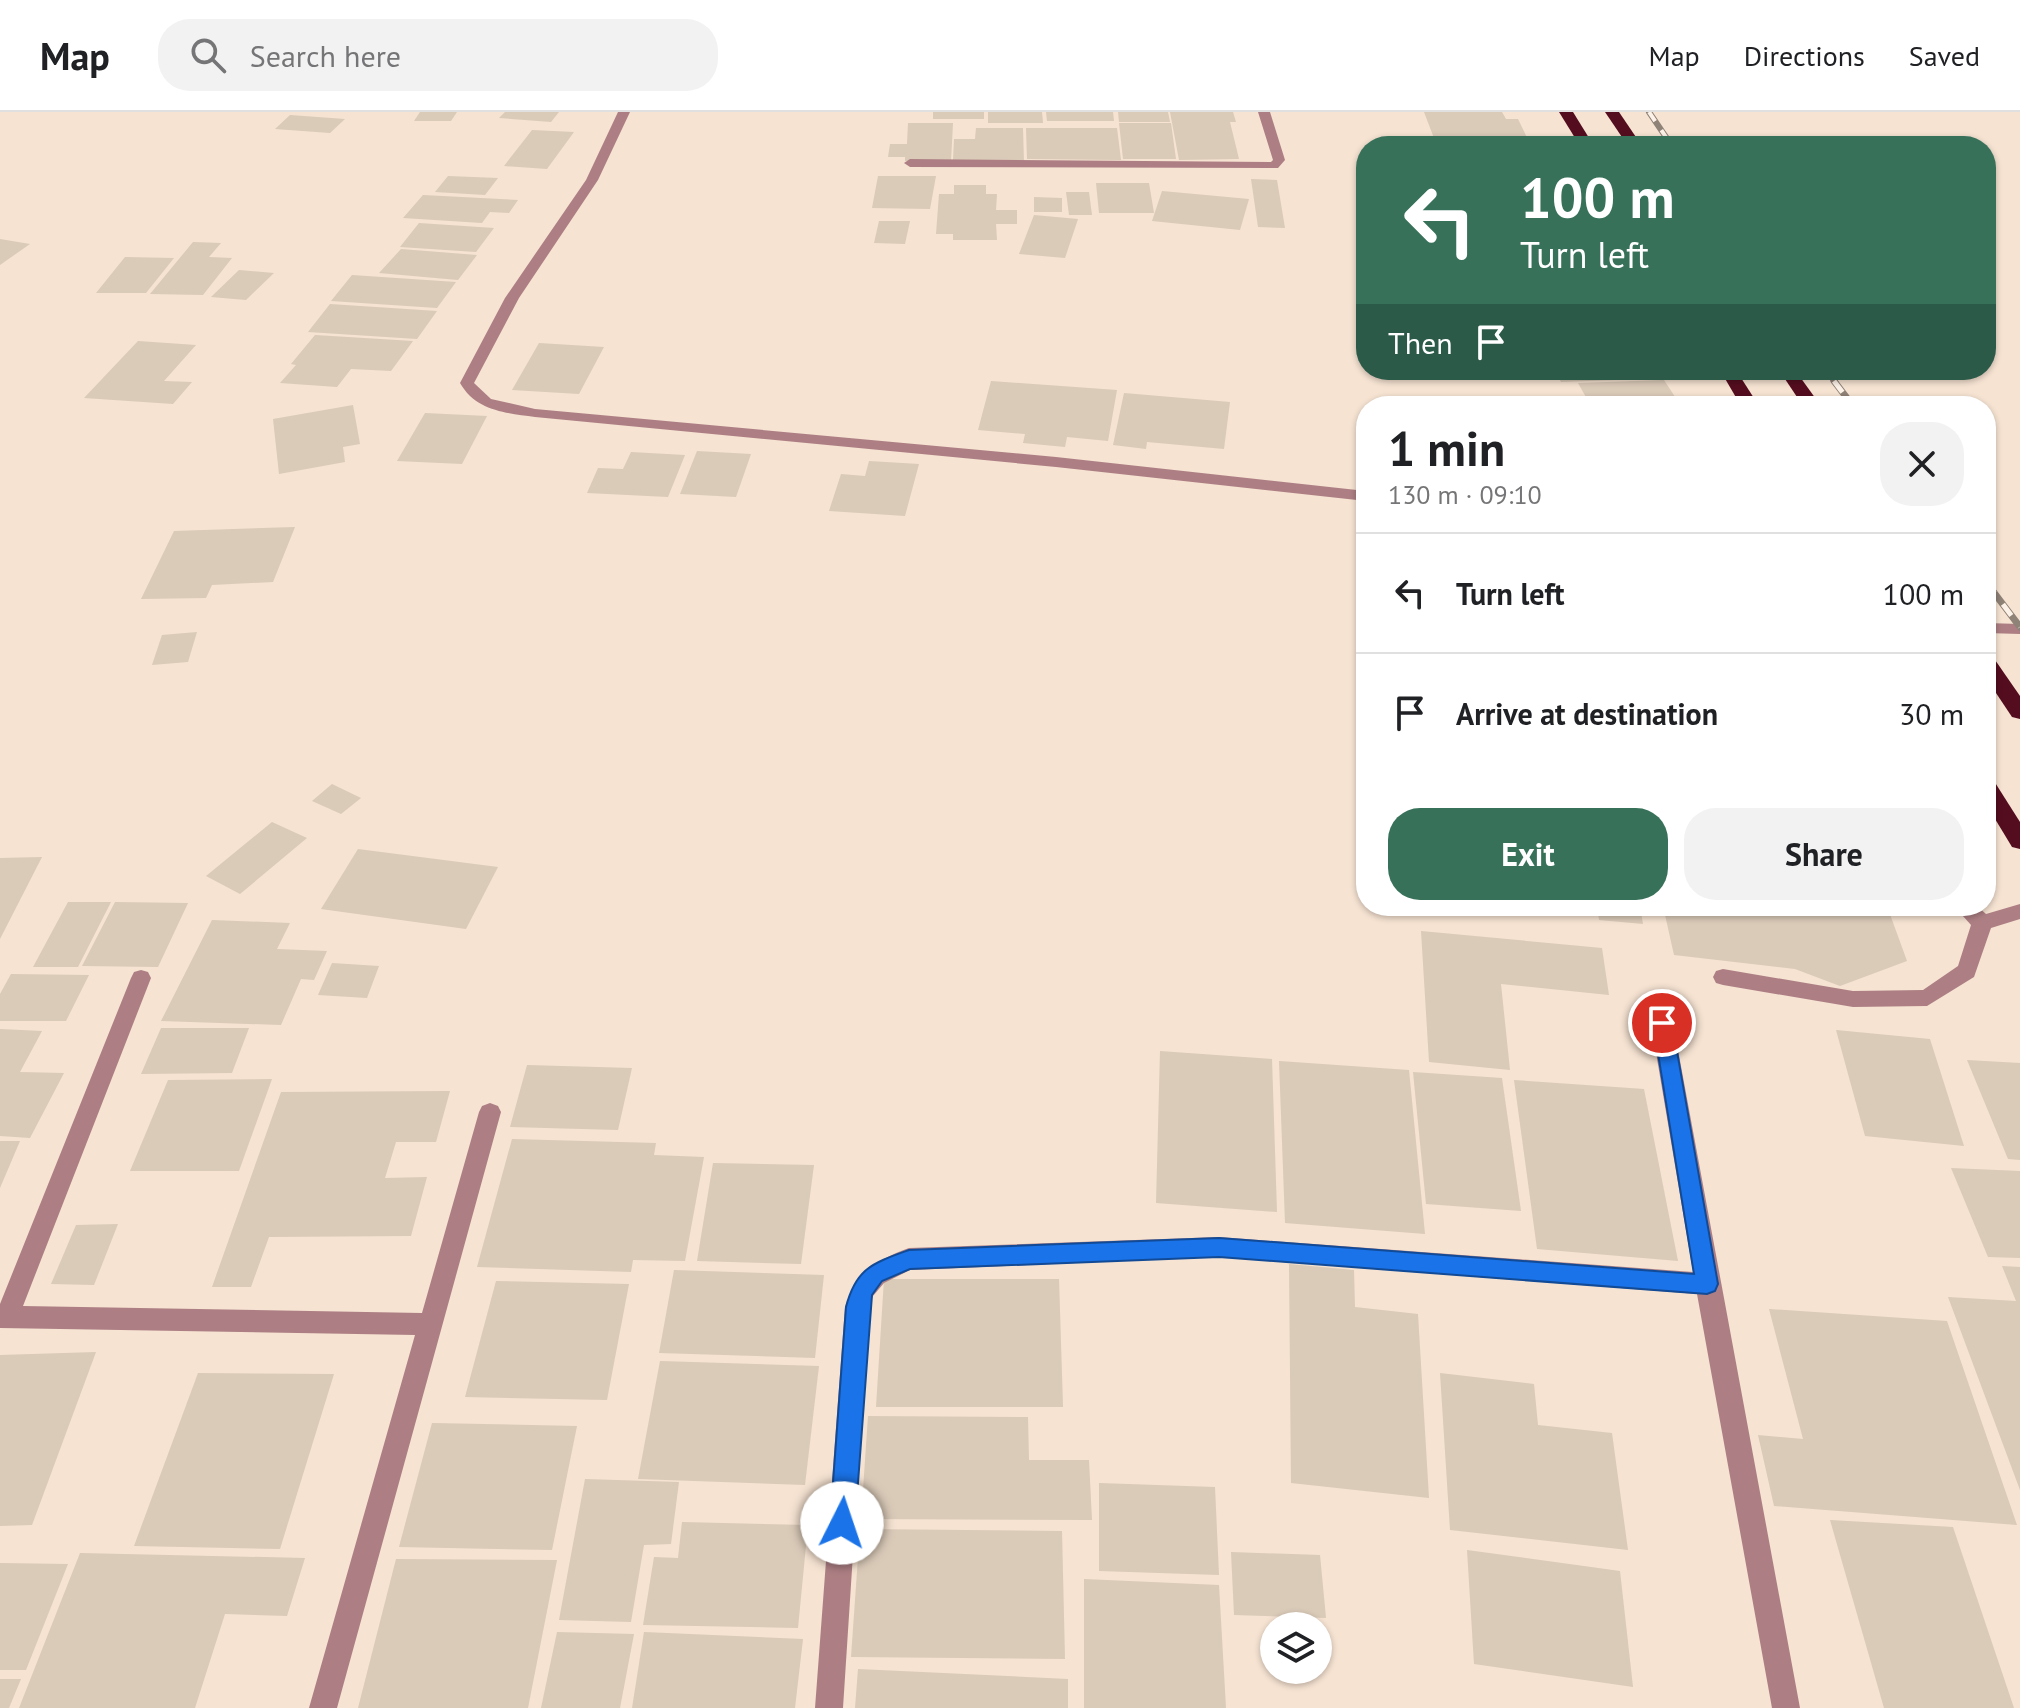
<!DOCTYPE html>
<html lang="en">
<head>
<meta charset="utf-8">
<style>
	body { margin:0; font-family:"PT Sans",sans-serif; background:#f2f2f2; color:#202124; height:100vh; display:flex; flex-direction:column; font-size:30px; white-space:nowrap }
	* { box-sizing:border-box; margin:0 }
	p { font-size:26px; color:#757577 }
	.icon { flex:none; width:44px; height:44px; fill:none; stroke:currentColor; stroke-width:2; stroke-linecap:round; stroke-linejoin:round }
	.map { position:relative; flex:1; overflow:hidden }
	.drawer { position:absolute; left:1356px; top:284px; width:640px; height:520px; display:flex; flex-direction:column; background:#fff; border-radius:32px; box-shadow:0 2px 6px #0004 }
	.drawer>* { flex:none }
	.banner { position:absolute; left:1356px; top:24px; width:640px; height:244px; border-radius:32px; box-shadow:0 2px 6px #0004; background:#37715a; color:#fff; overflow:hidden }
	.tools { position:absolute; left:1260px; top:1500px; display:grid; gap:16px }
	.tools a { display:grid; place-items:center; width:72px; height:72px; border-radius:50%; background:#fff; box-shadow:0 2px 6px #0004; font-size:40px }
	.pin { position:absolute; display:grid; place-items:center; width:68px; height:68px; color:#fff; margin:-34px; border:4px solid #fff; border-radius:50%; box-shadow:0 2px 8px #0007 }
	.me { position:absolute; width:88px; margin:-44px; rotate:4deg; stroke-linejoin:round; filter:drop-shadow(0 0 6px #0008) }
	.turn { display:flex; align-items:center; gap:28px; height:168px; padding:0 32px; font-size:36px }
	.turn .icon { width:104px; height:104px; stroke-width:2.5 }
	.turn b { display:block; font-size:56px; line-height:68px }
	.then { display:flex; align-items:center; height:76px; padding:0 32px; background:#0003; gap:16px; font-size:30px }
	.round { display:grid; place-items:center; flex:none; width:84px; height:84px; border-radius:32px; background:#f2f2f2 }
	.head { display:flex; align-items:center; justify-content:space-between; height:136px; padding:0 32px }
	h1 { font-size:48px; font-weight:600; line-height:60px }
	.primary-button { display:flex; gap:16px; margin-top:auto; padding:16px 32px }
	.primary-button a { flex:1; height:92px; border-radius:32px; background:#37715a; color:#fff; font-size:32px; font-weight:600; line-height:92px; text-align:center }
	.primary-button a+a { background:#f2f2f2; color:#202124 }
	ul { padding:0; list-style:none }
	li { display:flex; align-items:center; gap:24px; height:120px; padding:0 32px; border-top:2px solid #e0e0e0 }
	li div { flex:1 }
	li b { display:block; font-size:30px }
	li em { font-style:normal }
	header { display:flex; align-items:center; gap:48px; box-sizing:border-box; height:112px; padding:0 40px; background:#fff; border-bottom:2px solid #e0e0e0 }
	header strong { font-size:38px }
	nav { display:flex; gap:44px; margin-inline-start:auto; font-size:28px }
	.search { width:560px; height:72px; background:#f2f2f2; display:flex; align-items:center; gap:20px; box-sizing:border-box; padding:0 28px; border-radius:32px; color:#757577; font-size:30px }
	.map>svg:first-child { display:block }
	.building { fill:#dacab8 }
	.lines { fill:none; stroke-linecap:round; stroke-linejoin:round }
	.minor { fill:#ad7f84; fill-rule:evenodd }
	.highway { fill:#540d1f; fill-rule:evenodd }
	.rail-far1-casing { stroke:#8f8277; stroke-width:6 }
	.rail-casing { stroke:#8f8277; stroke-width:7 }
	.rail-far1 { stroke:#fdf2e8; stroke-width:4; stroke-dasharray:11; stroke-linecap:butt }
	.rail { stroke:#fdf2e8; stroke-width:5; stroke-dasharray:14; stroke-linecap:butt }
	.route { fill:#1a73e8; stroke:#114b97; stroke-width:2 }
</style>
</head>
<body>
<header>
<strong>Map</strong>
<div class="search"><svg class="icon" aria-label="search" viewBox="0 0 24 24"><circle cx="10" cy="10" r="6"/><path d="M15 15l6 6"/></svg>Search here</div>
<nav><a>Map</a><a>Directions</a><a>Saved</a></nav>
</header>
<div class="map">
<svg width="2020" height="1596" viewBox="0 0 2020 1596">
	<rect width="100%" height="100%" fill="#f6e3d2"/>
	<g class="building">
		<polygon points="420,0 457,0 451,9 414,9"/>
		<polygon points="505,0 559,0 551,10 499,6"/>
		<rect x="933" y="0" width="51" height="7"/>
		<polygon points="988,0 1042,0 1043,11 988,11"/>
		<polygon points="1046,0 1113,0 1114,9 1047,9"/>
		<polygon points="1118,0 1168,0 1170,10 1119,10"/>
		<polygon points="1170,0 1233,0 1236,10 1230,10 1239,47 1179,48"/>
		<polygon points="1424,0 1502,0 1506,7 1518,7 1531,34 1437,34"/>
		<polygon points="290,3 345,7 330,21 275,17"/>
		<polygon points="908,11 953,11 951,49 905,49 905,45 888,45 890,32 907,32"/>
		<polygon points="1119,11 1171,11 1176,47 1123,47"/>
		<polygon points="976,16 1023,16 1024,51 953,48 954,27 975,27"/>
		<polygon points="1026,16 1117,16 1121,48 1027,47"/>
		<polygon points="532,18 574,20 547,57 504,54"/>
		<polygon points="448,64 498,66 485,83 435,80"/>
		<polygon points="878,64 936,64 930,97 872,96"/>
		<polygon points="1251,67 1277,68 1285,116 1258,115"/>
		<polygon points="1096,71 1149,71 1154,101 1099,101"/>
		<polygon points="954,73 986,73 986,82 997,82 996,98 1017,98 1017,112 996,112 997,128 953,128 953,122 936,122 939,82 954,82"/>
		<polygon points="1162,79 1249,87 1240,118 1152,109"/>
		<polygon points="1066,80 1089,80 1092,103 1069,103"/>
		<polygon points="423,83 518,88 509,101 490,100 482,111 403,106"/>
		<polygon points="1034,85 1062,86 1062,100 1034,100"/>
		<polygon points="1034,103 1078,107 1065,146 1019,142"/>
		<polygon points="879,109 910,109 905,132 874,131"/>
		<polygon points="419,111 494,116 476,140 400,135"/>
		<polygon points="0,127 30,132 0,153"/>
		<polygon points="193,130 221,131 209,145 232,146 203,183 150,182"/>
		<polygon points="401,137 477,143 458,168 379,161"/>
		<polygon points="125,145 174,146 146,181 96,181"/>
		<polygon points="239,158 274,161 246,188 211,185"/>
		<polygon points="352,163 456,170 437,196 331,189"/>
		<polygon points="330,192 437,199 417,227 308,220"/>
		<polygon points="315,223 413,229 391,259 351,257 337,275 280,271 296,253 291,252"/>
		<polygon points="138,229 196,233 164,269 192,270 173,292 84,286"/>
		<polygon points="539,231 604,235 579,282 512,278"/>
		<polygon points="1554,258 1636,258 1642,267 1561,270"/>
		<polygon points="1664,268 1681,294 1591,294 1578,271"/>
		<polygon points="991,269 1117,278 1108,329 1067,325 1065,335 1023,331 1025,322 978,318"/>
		<polygon points="1124,281 1230,290 1224,337 1147,330 1146,337 1113,333"/>
		<polygon points="353,293 360,332 343,335 345,350 279,362 273,307"/>
		<polygon points="425,301 487,304 462,352 397,349"/>
		<polygon points="697,339 751,342 736,385 680,382"/>
		<polygon points="631,340 685,343 668,385 587,381 598,356 623,357"/>
		<polygon points="869,349 919,352 905,404 829,399 841,362 865,364"/>
		<polygon points="295,415 273,470 212,473 206,486 141,487 174,419"/>
		<polygon points="197,520 188,550 152,553 162,523"/>
		<polygon points="332,672 361,686 341,702 312,689"/>
		<polygon points="272,710 307,726 240,782 206,764"/>
		<polygon points="358,737 498,755 466,817 321,797"/>
		<polygon points="42,745 0,827 0,746"/>
		<polygon points="68,790 111,790 78,855 33,855"/>
		<polygon points="115,790 188,791 158,855 82,854"/>
		<polygon points="1597,794 1640,794 1643,812 1599,808"/>
		<polygon points="1663,794 1887,794 1907,849 1840,874 1795,857 1674,843"/>
		<polygon points="212,808 290,811 277,837 327,839 314,868 301,867 281,913 161,909"/>
		<polygon points="1421,819 1602,836 1609,883 1501,872 1510,958 1429,950"/>
		<polygon points="332,851 379,854 367,886 318,883"/>
		<polygon points="11,862 89,863 66,909 0,909 0,882"/>
		<polygon points="161,916 249,916 232,961 141,962"/>
		<polygon points="0,917 42,919 20,960 64,961 30,1026 0,1024"/>
		<polygon points="1836,918 1930,927 1964,1034 1865,1024"/>
		<polygon points="1160,939 1272,947 1277,1100 1156,1091"/>
		<polygon points="1967,948 2020,951 2020,1048 2008,1047"/>
		<polygon points="1279,949 1409,958 1425,1122 1285,1111"/>
		<polygon points="527,953 632,956 618,1018 510,1015"/>
		<polygon points="1413,960 1502,966 1521,1099 1426,1092"/>
		<polygon points="272,967 239,1059 130,1059 168,968"/>
		<polygon points="1514,968 1644,977 1678,1149 1537,1137"/>
		<polygon points="450,979 436,1030 396,1030 385,1066 427,1065 411,1124 269,1125 251,1175 212,1175 281,980"/>
		<polygon points="512,1027 656,1031 654,1043 704,1045 685,1149 633,1148 631,1160 477,1155"/>
		<polygon points="0,1029 20,1029 0,1076"/>
		<polygon points="713,1051 814,1053 801,1152 697,1149"/>
		<polygon points="1951,1056 2020,1059 2020,1146 1988,1145"/>
		<polygon points="118,1112 94,1173 51,1172 76,1113"/>
		<polygon points="1289,1152 1354,1158 1355,1195 1418,1202 1429,1386 1291,1371"/>
		<polygon points="2002,1154 2020,1155 2020,1378 1948,1185 2016,1189"/>
		<polygon points="674,1158 824,1163 815,1246 659,1241"/>
		<polygon points="884,1167 1059,1167 1063,1295 876,1295"/>
		<polygon points="496,1169 629,1172 607,1288 465,1285"/>
		<polygon points="1769,1197 1947,1209 2017,1413 1774,1394 1758,1323 1803,1327"/>
		<polygon points="96,1240 32,1413 0,1414 0,1243"/>
		<polygon points="660,1249 819,1254 805,1373 638,1367"/>
		<polygon points="198,1261 334,1262 280,1437 134,1434"/>
		<polygon points="1440,1261 1534,1272 1538,1313 1612,1321 1628,1438 1450,1418"/>
		<polygon points="868,1304 1028,1305 1029,1348 1089,1348 1092,1408 861,1407"/>
		<polygon points="432,1311 577,1314 552,1438 399,1435"/>
		<polygon points="585,1367 679,1370 671,1432 644,1433 631,1510 559,1508"/>
		<polygon points="1099,1371 1215,1375 1219,1463 1099,1459"/>
		<polygon points="1830,1408 1953,1415 2014,1596 1884,1596"/>
		<polygon points="682,1410 808,1413 798,1516 643,1513 654,1445 678,1446"/>
		<polygon points="860,1417 1062,1419 1065,1547 851,1545"/>
		<polygon points="1467,1438 1620,1459 1633,1575 1474,1552"/>
		<polygon points="1231,1440 1320,1443 1326,1506 1234,1503"/>
		<polygon points="80,1441 305,1446 287,1504 225,1502 195,1596 19,1596"/>
		<polygon points="396,1447 557,1448 528,1596 358,1596"/>
		<polygon points="0,1451 68,1452 26,1558 0,1558"/>
		<polygon points="1084,1467 1219,1473 1226,1596 1084,1596"/>
		<polygon points="557,1520 634,1522 620,1596 541,1596"/>
		<polygon points="644,1520 803,1527 795,1596 632,1596"/>
		<polygon points="858,1557 1068,1567 1068,1596 855,1596"/>
		<polygon points="0,1567 21,1567 9,1596 0,1596"/>
	</g>
	<g class="lines">
		<g class="minor">
			<path d="M618,0h12l-32,68 -79,118 -45,85 17,16 44,10 521,48 310,34v10l-310,-34 -521,-50c-29,-4 -59,-6 -75,-34l45,-85 81,-118z"/>
			<polygon points="1258,0 1270,0 1285,48 1278,56 910,55 904,51 910,47 1271,50 1273,48"/>
			<polygon points="1986,511 2020,512 2020,522 1986,521"/>
			<polygon points="2020,792 2020,807 1991,816 1974,865 1927,894 1853,895 1723,873 1716,871 1713,865 1716,859 1723,857 1853,879 1923,878 1958,854 1971,813 1954,794 1977,794 1986,802"/>
			<polygon points="141,858 148,860 151,866 23,1194 422,1201 479,1000 482,994 490,991 498,994 501,1000 337,1596 309,1596 415,1223 0,1216 0,1192 131,866 134,860"/>
			<path d="M1662,903l8,2 3,6 127,685h-28l-75,-414 -478,-37 -309,13 -26,13 -11,13 -4,11 -26,401h-28l30,-401c11,-34 31,-47 64,-59l310,-11 474,35 -42,-249 3,-6z"/>
		</g>
		<g class="highway">
			<polygon points="1559,0 1573,0 1594,34 1580,34"/>
			<polygon points="1605,0 1619,0 1642,34 1628,34"/>
			<polygon points="1720,258 1736,258 1759,294 1741,294"/>
			<polygon points="1779,258 1795,258 1821,294 1803,294"/>
			<polygon points="1986,543 1993,545 2020,584 2020,607 2012,605 1986,566"/>
			<polygon points="1986,666 1994,669 2020,710 2020,737 2012,735 1986,692"/>
		</g>
		<g class="rail-far1-casing">
			<g id="rail-far1">
				<polyline points="1649,0 1672,34"/>
				<polyline points="1826,258 1836,271"/>
			</g>
		</g>
		<g class="rail-casing">
			<g id="rail">
				<polyline points="1834,269 1853,294"/>
				<polyline points="1986,470 2020,515"/>
			</g>
		</g>
		<use href="#rail-far1" class="rail-far1"/>
		<use href="#rail" class="rail"/>
	</g>
	<path class="route" d="M1662,903l7,3 3,5 46,261 -3,7 -8,3 -488,-37 -309,12 -28,12 -10,14 -17,228 -4,9 -9,3 -8,-3 -4,-9 16,-216c10,-39 27,-44 63,-57l310,-12 475,36 -41,-251 2,-5z"/>
</svg>
<div class="tools">
<a><svg class="icon" aria-label="layers" viewBox="0 0 24 24"><path d="M12 4l9 5-9 5-9-5zM3 14l9 5 9-5"/></svg></a>
</div>
<div class="pin" style="left:1662px;top:911px;background:#d93025"><svg class="icon" aria-label="arrive" viewBox="0 0 24 24"><path d="M6 21V4h12l-3 4 3 4H6"/></svg></div>
<svg class="me" style="left:842px;top:1411px" viewBox="-20 -20 40 40"><circle r="19" fill="#fff"/><path d="M0-13L10 11 0 6-10 11z" fill="#1a73e8"/></svg>
<div class="banner">
<div class="turn"><svg class="icon" aria-label="left" viewBox="0 0 24 24"><path d="M17 20v-9H6M10 6l-5 5 5 5"/></svg><div><b>100 m</b>Turn left</div></div>
<div class="then">Then<svg class="icon" aria-label="arrive" viewBox="0 0 24 24"><path d="M6 21V4h12l-3 4 3 4H6"/></svg></div>
</div>
<section class="drawer">
<div class="head"><div><h1>1 min</h1><p>130 m · 09:10</p></div><a class="round"><svg class="icon" aria-label="close" viewBox="0 0 24 24"><path d="M6 6l12 12M18 6L6 18"/></svg></a></div>
<ul>
<li><svg class="icon" aria-label="left" viewBox="0 0 24 24"><path d="M17 20v-9H6M10 6l-5 5 5 5"/></svg><div><b>Turn left</b></div><em>100 m</em></li>
<li><svg class="icon" aria-label="arrive" viewBox="0 0 24 24"><path d="M6 21V4h12l-3 4 3 4H6"/></svg><div><b>Arrive at destination</b></div><em>30 m</em></li>
</ul>
<div class="primary-button"><a>Exit</a><a>Share</a></div>
</section>
</div>
</body>
</html>
